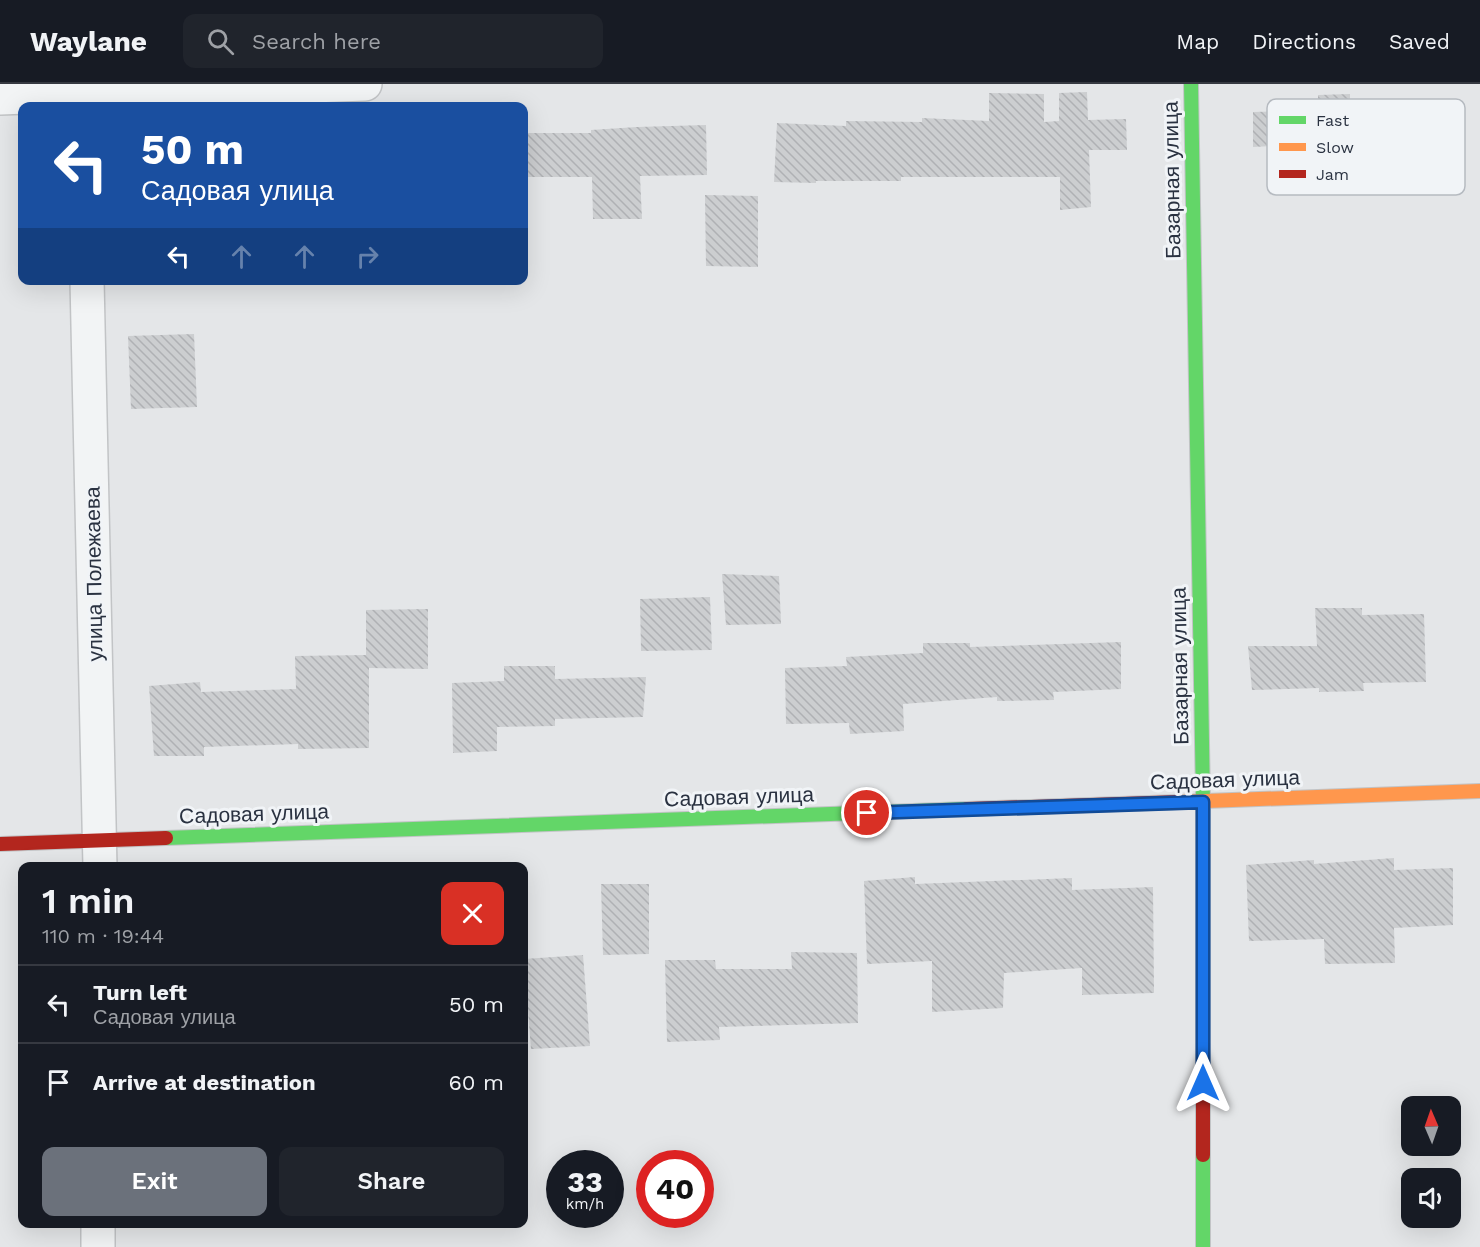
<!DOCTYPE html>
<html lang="en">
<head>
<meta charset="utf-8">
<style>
	body { margin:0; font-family:"Work Sans",sans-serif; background:#20242c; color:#f1f3f6; height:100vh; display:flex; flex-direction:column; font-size:22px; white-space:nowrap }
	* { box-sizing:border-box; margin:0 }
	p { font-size:20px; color:#9ea1a6 }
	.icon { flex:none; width:33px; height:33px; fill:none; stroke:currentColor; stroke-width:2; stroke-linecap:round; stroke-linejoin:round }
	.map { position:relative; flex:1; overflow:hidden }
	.sheet { position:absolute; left:18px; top:778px; width:510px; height:366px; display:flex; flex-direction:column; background:#171b24; border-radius:12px; box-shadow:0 6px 24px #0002 }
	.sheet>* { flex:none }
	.hud { position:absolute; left:18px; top:18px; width:510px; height:183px; border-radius:12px; box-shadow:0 6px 24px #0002; background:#1a4fa0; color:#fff; overflow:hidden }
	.needle { width:39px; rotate:358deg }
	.controls { position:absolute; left:1401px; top:1012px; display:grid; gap:12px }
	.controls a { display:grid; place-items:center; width:60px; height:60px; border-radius:12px; background:#171b24; box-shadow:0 6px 24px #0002; font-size:30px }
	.speed { position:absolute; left:546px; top:1066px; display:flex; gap:12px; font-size:30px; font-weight:700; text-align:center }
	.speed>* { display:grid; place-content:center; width:78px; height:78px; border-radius:50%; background:#171b24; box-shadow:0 6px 24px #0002; line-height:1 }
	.speed small { font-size:15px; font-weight:400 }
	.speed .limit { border:9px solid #d22; background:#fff; color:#111 }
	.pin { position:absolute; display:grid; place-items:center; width:51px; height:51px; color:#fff; margin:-26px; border:3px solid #fff; border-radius:50%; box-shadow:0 2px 6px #0007 }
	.me { position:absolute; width:66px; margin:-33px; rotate:0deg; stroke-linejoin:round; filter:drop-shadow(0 0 4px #0008) }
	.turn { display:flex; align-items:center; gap:21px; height:126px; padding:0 24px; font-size:27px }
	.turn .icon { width:78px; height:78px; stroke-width:2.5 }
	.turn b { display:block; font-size:42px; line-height:51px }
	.lanes { display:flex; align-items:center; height:57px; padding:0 24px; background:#0003; justify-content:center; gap:30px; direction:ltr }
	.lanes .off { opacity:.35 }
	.round { display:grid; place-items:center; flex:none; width:63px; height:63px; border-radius:12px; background:#20242c }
	.headline { display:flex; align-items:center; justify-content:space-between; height:102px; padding:0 24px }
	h1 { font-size:36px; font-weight:600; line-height:45px }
	.button { display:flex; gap:12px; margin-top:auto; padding:12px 24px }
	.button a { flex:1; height:69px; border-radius:12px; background:#6b717b; color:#fff; font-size:24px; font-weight:600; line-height:69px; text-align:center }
	.button a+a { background:#20242c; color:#f1f3f6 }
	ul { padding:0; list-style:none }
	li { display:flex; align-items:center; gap:18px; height:78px; padding:0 24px; border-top:2px solid #363941 }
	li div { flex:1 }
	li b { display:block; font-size:22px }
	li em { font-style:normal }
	header { display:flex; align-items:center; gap:36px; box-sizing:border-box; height:84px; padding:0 30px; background:#171b24; border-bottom:2px solid #363941 }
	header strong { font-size:28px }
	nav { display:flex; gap:33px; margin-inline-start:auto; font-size:21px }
	.search { width:420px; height:54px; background:#20242c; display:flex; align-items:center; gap:15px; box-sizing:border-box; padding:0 21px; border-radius:12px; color:#9ea1a6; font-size:22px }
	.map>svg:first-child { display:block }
	.building { fill:url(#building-back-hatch) }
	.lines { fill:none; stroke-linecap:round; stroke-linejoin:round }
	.street-casing { stroke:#c2c4c6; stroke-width:36 }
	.fast-casing { stroke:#c2c4c6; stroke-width:16 }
	.slow-casing { stroke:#c2c4c6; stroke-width:16 }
	.jam-casing { stroke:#c2c4c6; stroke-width:16 }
	.street { stroke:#f2f4f5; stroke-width:33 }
	.fast { stroke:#63d668; stroke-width:14 }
	.slow { stroke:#ff974d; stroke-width:14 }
	.jam { stroke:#b3261e; stroke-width:14 }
	.route-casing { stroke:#114b97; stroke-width:15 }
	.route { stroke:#1a73e8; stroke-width:10 }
	.labels { text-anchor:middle; stroke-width:6; stroke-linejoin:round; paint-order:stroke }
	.street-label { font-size:21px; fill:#2a3241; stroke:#f1f4f7 }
	.key { fill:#f1f4f7; stroke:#b5bac0; stroke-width:1.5 }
	.key-label { font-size:16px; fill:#2a3241 }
</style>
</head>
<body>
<header>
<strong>Waylane</strong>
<div class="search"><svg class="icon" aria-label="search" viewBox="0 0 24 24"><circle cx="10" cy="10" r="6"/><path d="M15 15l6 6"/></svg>Search here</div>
<nav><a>Map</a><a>Directions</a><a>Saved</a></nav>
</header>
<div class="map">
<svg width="1480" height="1163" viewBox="0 0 1480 1163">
	<defs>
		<pattern id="building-back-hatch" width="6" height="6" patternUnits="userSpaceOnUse" patternTransform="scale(1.5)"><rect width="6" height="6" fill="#ccced0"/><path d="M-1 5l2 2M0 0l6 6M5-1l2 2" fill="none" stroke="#afb1b4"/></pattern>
	</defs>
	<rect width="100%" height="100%" fill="#e4e6e8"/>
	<g class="building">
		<polygon points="1087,8 1088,36 1126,35 1127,66 1089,66 1091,123 1060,126 1060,93 901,93 901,97 816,97 816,99 774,98 777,39 846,42 846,37 922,38 922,34 989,37 989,9 1044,10 1044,38 1059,37 1059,9"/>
		<polygon points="1350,10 1350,24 1462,19 1462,66 1351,69 1351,77 1317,76 1317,60 1253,63 1253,28 1318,26 1318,11"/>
		<polygon points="706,41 707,91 640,92 642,135 593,135 592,93 524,93 524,49 591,49 591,46 637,43"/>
		<polygon points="705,111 758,112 758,183 706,182"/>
		<polygon points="194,250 197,323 131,325 128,252"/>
		<polygon points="722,490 779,492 781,540 726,541"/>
		<polygon points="710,513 712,566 641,567 640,515"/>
		<polygon points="1315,524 1362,524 1362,531 1424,530 1426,598 1363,599 1364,607 1319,608 1319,604 1252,606 1248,562 1317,562"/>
		<polygon points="428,525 428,585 369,584 369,664 298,665 298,660 204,663 204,672 154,672 149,602 200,598 201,608 296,605 295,572 366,571 366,526"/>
		<polygon points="1121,558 1121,605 1053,608 1054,616 997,617 997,613 903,620 904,647 850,650 849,639 786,640 785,584 847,582 846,573 923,569 923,559 970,559 970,563"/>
		<polygon points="504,582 555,582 555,595 646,593 643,633 555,635 555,642 497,643 497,667 453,669 452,599 504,597"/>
		<polygon points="1394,774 1394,786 1453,784 1453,841 1394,844 1395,879 1325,880 1324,855 1249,857 1246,781 1314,776 1314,780"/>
		<polygon points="915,793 915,800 1072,794 1072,806 1153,803 1154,909 1082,911 1082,884 1004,889 1003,924 932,928 932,877 867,880 864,797"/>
		<polygon points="601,800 649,800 649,870 603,871"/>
		<polygon points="791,868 857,869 858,939 719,943 720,956 667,958 665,876 715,876 716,885 792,885"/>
		<polygon points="583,871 590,962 531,965 524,875"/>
	</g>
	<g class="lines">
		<g class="street-casing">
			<g id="street">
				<polyline points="0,14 365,0"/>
				<polyline points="87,196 100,783"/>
				<polyline points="98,1163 98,1140"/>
			</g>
		</g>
		<g class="fast-casing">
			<g id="fast">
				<polyline points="1191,0 1203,718 1203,824"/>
				<polyline points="166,754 967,725"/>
				<polyline points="1203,1071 1203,1163"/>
			</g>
		</g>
		<g class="slow-casing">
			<polyline id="slow" points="1179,718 1480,707"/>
		</g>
		<g class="jam-casing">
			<g id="jam">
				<polyline points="967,725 1179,718"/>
				<polyline points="0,760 166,754"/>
				<polyline points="1203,824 1203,1071"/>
			</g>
		</g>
		<use href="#street" class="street"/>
		<use href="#fast" class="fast"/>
		<use href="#slow" class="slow"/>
		<use href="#jam" class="jam"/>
	</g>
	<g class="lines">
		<g class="route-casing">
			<polyline id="route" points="867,729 1203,718 1203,999"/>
		</g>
		<use href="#route" class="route"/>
	</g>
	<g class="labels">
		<g class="street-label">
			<text transform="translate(1172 96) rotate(-91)" y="7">Базарная улица</text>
			<text transform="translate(94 490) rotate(-91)" y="7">улица Полежаева</text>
			<text transform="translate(1180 582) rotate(-91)" y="7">Базарная улица</text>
			<text transform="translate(1225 696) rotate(-2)" y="7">Садовая улица</text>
			<text transform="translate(739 713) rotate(-2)" y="7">Садовая улица</text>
			<text transform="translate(254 730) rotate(-2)" y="7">Садовая улица</text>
		</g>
	</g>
	<rect x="1267" y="15" width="198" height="96" rx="9" class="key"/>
	<rect x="1279" y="32" width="27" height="8" fill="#63d668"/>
	<rect x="1279" y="59" width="27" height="8" fill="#ff974d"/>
	<rect x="1279" y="86" width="27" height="8" fill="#b3261e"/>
	<g class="key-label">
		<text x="1316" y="42">Fast</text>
		<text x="1316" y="69">Slow</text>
		<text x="1316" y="96">Jam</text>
	</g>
</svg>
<div class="controls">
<a><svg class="needle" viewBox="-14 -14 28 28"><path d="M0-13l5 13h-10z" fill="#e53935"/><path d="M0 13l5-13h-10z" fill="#9ea1a6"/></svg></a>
<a><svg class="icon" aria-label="sound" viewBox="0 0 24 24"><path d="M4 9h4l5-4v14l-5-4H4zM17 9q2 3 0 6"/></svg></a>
</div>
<div class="speed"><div>33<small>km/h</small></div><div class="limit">40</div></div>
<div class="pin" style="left:867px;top:729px;background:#d93025"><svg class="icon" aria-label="arrive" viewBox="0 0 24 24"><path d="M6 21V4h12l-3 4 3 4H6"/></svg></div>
<svg class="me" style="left:1203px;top:999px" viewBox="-20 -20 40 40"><path d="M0-17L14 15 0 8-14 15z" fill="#1a73e8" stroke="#fff" stroke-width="4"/></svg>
<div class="hud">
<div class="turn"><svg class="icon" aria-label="left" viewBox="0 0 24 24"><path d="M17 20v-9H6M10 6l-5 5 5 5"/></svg><div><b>50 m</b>Садовая улица</div></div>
<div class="lanes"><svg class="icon" aria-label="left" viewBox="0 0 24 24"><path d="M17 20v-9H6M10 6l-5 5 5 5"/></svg><svg class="icon off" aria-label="ahead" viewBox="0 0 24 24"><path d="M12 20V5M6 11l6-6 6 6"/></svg><svg class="icon off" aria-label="ahead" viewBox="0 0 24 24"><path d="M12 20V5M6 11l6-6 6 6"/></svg><svg class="icon off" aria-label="right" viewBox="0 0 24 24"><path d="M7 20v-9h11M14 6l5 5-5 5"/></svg></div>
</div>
<section class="sheet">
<div class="headline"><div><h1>1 min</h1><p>110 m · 19:44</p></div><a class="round" style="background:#d93025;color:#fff"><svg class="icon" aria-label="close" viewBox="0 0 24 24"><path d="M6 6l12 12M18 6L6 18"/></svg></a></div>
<ul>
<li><svg class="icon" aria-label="left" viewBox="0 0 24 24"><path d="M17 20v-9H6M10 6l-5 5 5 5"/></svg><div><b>Turn left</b><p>Садовая улица</p></div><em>50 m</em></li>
<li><svg class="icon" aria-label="arrive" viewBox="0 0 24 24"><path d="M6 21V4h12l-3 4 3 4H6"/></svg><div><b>Arrive at destination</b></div><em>60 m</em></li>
</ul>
<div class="button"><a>Exit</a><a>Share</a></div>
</section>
</div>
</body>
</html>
